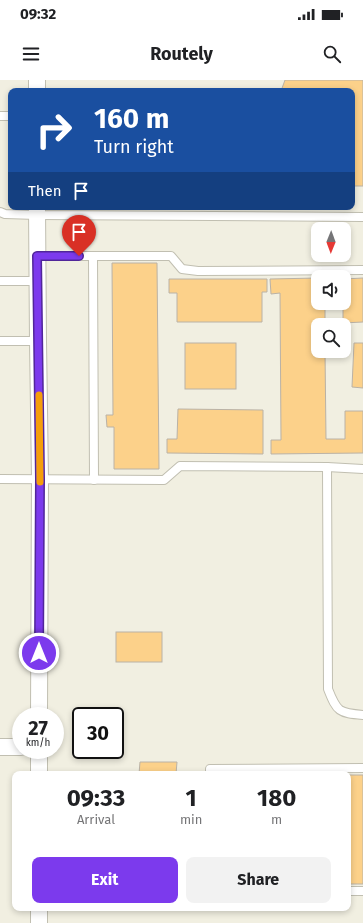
<!DOCTYPE html>
<html lang="en">
<head>
<meta charset="utf-8">
<style>
	body { margin:0; font-family:"Fira Sans",sans-serif; background:#f2f2f2; color:#202124; height:100vh; display:flex; flex-direction:column; font-size:15px; white-space:nowrap }
	* { box-sizing:border-box; margin:0 }
	p { font-size:13px; color:#757577 }
	.icon { flex:none; width:22px; height:22px; fill:none; stroke:currentColor; stroke-width:2; stroke-linecap:round; stroke-linejoin:round }
	.map { position:relative; flex:1; overflow:hidden }
	.drawer { position:absolute; left:12px; top:691px; width:339px; height:140px; display:flex; flex-direction:column; background:#fff; border-radius:8px; box-shadow:0 2px 6px #0003 }
	.drawer>* { flex:none }
	.hud { position:absolute; left:8px; top:8px; width:347px; height:122px; border-radius:8px; box-shadow:0 2px 6px #0003; background:#1a4fa0; color:#fff; overflow:hidden }
	.needle { width:26px; rotate:181deg }
	.controls { position:absolute; left:311px; top:142px; display:grid; gap:8px }
	.controls a { display:grid; place-items:center; width:40px; height:40px; border-radius:8px; background:#fff; box-shadow:0 2px 6px #0003; font-size:20px }
	.speed { position:absolute; left:12px; top:627px; display:flex; gap:8px; font-size:20px; font-weight:700; text-align:center }
	.speed>* { display:grid; place-content:center; width:52px; height:52px; border-radius:50%; background:#fff; box-shadow:0 2px 6px #0003; line-height:1 }
	.speed small { font-size:10px; font-weight:400 }
	.speed .limit { border:2px solid #111; border-radius:6px; background:#fff; color:#111 }
	.pin { position:absolute; display:grid; place-items:center; width:34px; height:34px; color:#fff; margin:-41px -17px; border-radius:50% 50% 50% 0; rotate:-45deg; box-shadow:0 0 4px #0007 }
	.pin .icon { rotate:45deg }
	.me { position:absolute; width:44px; margin:-22px; rotate:0deg; stroke-linejoin:round; filter:drop-shadow(0 0 3px #0008) }
	.turn { display:flex; align-items:center; gap:14px; height:84px; padding:0 20px; font-size:18px }
	.turn .icon { width:52px; height:52px; stroke-width:2.5 }
	.turn b { display:block; font-size:28px; line-height:34px }
	.then { display:flex; align-items:center; height:38px; padding:0 20px; background:#0003; gap:8px; font-size:15px }
	.eta { display:flex; justify-content:space-evenly; align-items:center; height:68px; text-align:center }
	.eta b { font-size:24px; font-weight:700; line-height:28px }
	.cta { display:flex; gap:8px; margin-top:auto; padding:8px 20px }
	.cta a { flex:1; height:46px; border-radius:8px; background:#7c3aed; color:#fff; font-size:16px; font-weight:700; line-height:46px; text-align:center }
	.cta a+a { background:#f2f2f2; color:#202124 }
	.status { display:flex; justify-content:space-between; align-items:center; height:28px; padding:0 20px; background:#fff; direction:ltr }
	.status svg { height:11px; fill:currentColor }
	header { display:flex; justify-content:space-between; align-items:center; height:52px; padding:0 20px; background:#fff; font-size:18px; font-weight:700 }
	.map>svg:first-child { display:block }
	.building { fill:#fcd18a; stroke:#bab2a6 }
	.lines { fill:none; stroke-linecap:round; stroke-linejoin:round }
	.service-casing { stroke:#c1bfb1; stroke-width:10 }
	.minor-casing { stroke:#c1bfb1; stroke-width:18 }
	.service { stroke:#fff; stroke-width:8 }
	.minor { stroke:#fff; stroke-width:16 }
	.route-casing { stroke:#51269a; stroke-width:10 }
	.route { stroke:#7c3aed; stroke-width:7 }
	.slow { stroke:#f59e0b; stroke-width:7 }
</style>
</head>
<body>
<div class="status"><b>09:32</b><svg viewBox="0 0 49 12"><path d="M0 12V9h3v3zM5 12V6h3v6zM10 12V3h3v9zM15 12V0h3v12zM26 1h20v11H26zM47 4h2v5h-2z"/></svg></div>
<header><svg class="icon" aria-label="menu" viewBox="0 0 24 24"><path d="M4 6h16M4 12h16M4 18h16"/></svg>Routely<svg class="icon" aria-label="search" viewBox="0 0 24 24"><circle cx="10" cy="10" r="6"/><path d="M15 15l6 6"/></svg></header>
<div class="map">
<svg width="363" height="843" viewBox="0 0 363 843">
	<rect width="100%" height="100%" fill="#f1efe1"/>
	<g class="building">
		<polygon points="285,0 363,0 363,106 352,106 352,11 281,11"/>
		<polygon points="112,183 157,183 159,389 114,389 114,347 107,347 106,335 113,335"/>
		<polygon points="318,198 318,223 325,223 325,245 318,245 318,271 325,271 326,359 345,359 345,331 363,331 363,373 271,374 271,360 281,360 280,213 271,214 270,199"/>
		<polygon points="363,198 363,242 343,243 343,225 332,225 332,223 344,223 344,199"/>
		<polygon points="169,199 267,199 267,212 262,212 262,242 177,242 177,213 169,213"/>
		<rect x="185" y="263" width="51" height="46"/>
		<polygon points="354,263 363,263 363,308 352,307"/>
		<polygon points="178,329 263,330 263,374 167,373 167,359 177,359"/>
		<rect x="116" y="552" width="46" height="30"/>
		<polygon points="140,682 177,682 176,694 139,694"/>
		<rect x="348" y="695" width="15" height="109"/>
	</g>
	<g class="lines">
		<g class="service-casing">
			<g id="service">
				<polyline points="0,36 11,36"/>
				<polyline points="0,132 5,134 37,135 363,137"/>
				<polyline points="37,176 171,176 182,189 198,191 363,190"/>
				<polyline points="93,176 94,400"/>
				<polyline points="0,201 37,201"/>
				<polyline points="0,261 38,261"/>
				<polyline points="327,387 363,389"/>
				<path d="M0,399l164,1 16,-14 147,1 1,222c9,23 11,24 35,26"/>
				<polyline points="210,694 210,689 363,688"/>
				<polyline points="348,811 363,811"/>
			</g>
		</g>
		<g class="minor-casing">
			<g id="minor">
				<polyline points="37,0 37,11"/>
				<polyline points="37,127 38,261 40,399 39,636"/>
				<polyline points="0,667 21,667"/>
				<polyline points="39,670 39,694"/>
				<polyline points="39,828 39,843"/>
			</g>
		</g>
		<use href="#service" class="service"/>
		<use href="#minor" class="minor"/>
	</g>
	<g class="lines">
		<g class="route-casing">
			<polyline id="route" points="39,573 40,399 37,176 79,176"/>
		</g>
		<use href="#route" class="route"/>
		<polyline class="slow" points="39,315 40,402"/>
	</g>
</svg>
<div class="controls">
<a><svg class="needle" viewBox="-14 -14 28 28"><path d="M0-13l5 13h-10z" fill="#e53935"/><path d="M0 13l5-13h-10z" fill="#757577"/></svg></a>
<a><svg class="icon" aria-label="sound" viewBox="0 0 24 24"><path d="M4 9h4l5-4v14l-5-4H4zM17 9q2 3 0 6"/></svg></a>
<a><svg class="icon" aria-label="search" viewBox="0 0 24 24"><circle cx="10" cy="10" r="6"/><path d="M15 15l6 6"/></svg></a>
</div>
<div class="speed"><div>27<small>km/h</small></div><div class="limit">30</div></div>
<div class="pin" style="left:79px;top:176px;background:#d93025"><svg class="icon" aria-label="arrive" viewBox="0 0 24 24"><path d="M6 21V4h12l-3 4 3 4H6"/></svg></div>
<svg class="me" style="left:39px;top:573px" viewBox="-20 -20 40 40"><circle r="17" fill="#7c3aed" stroke="#fff" stroke-width="3"/><path d="M0-11L8 9 0 5-8 9z" fill="#fff"/></svg>
<div class="hud">
<div class="turn"><svg class="icon" aria-label="right" viewBox="0 0 24 24"><path d="M7 20v-9h11M14 6l5 5-5 5"/></svg><div><b>160 m</b>Turn right</div></div>
<div class="then">Then<svg class="icon" aria-label="arrive" viewBox="0 0 24 24"><path d="M6 21V4h12l-3 4 3 4H6"/></svg></div>
</div>
<section class="drawer">
<div class="eta">
<div><b>09:33</b><p>Arrival</p></div>
<div><b>1</b><p>min</p></div>
<div><b>180</b><p>m</p></div>
</div>
<div class="cta"><a>Exit</a><a>Share</a></div>
</section>
</div>
</body>
</html>
